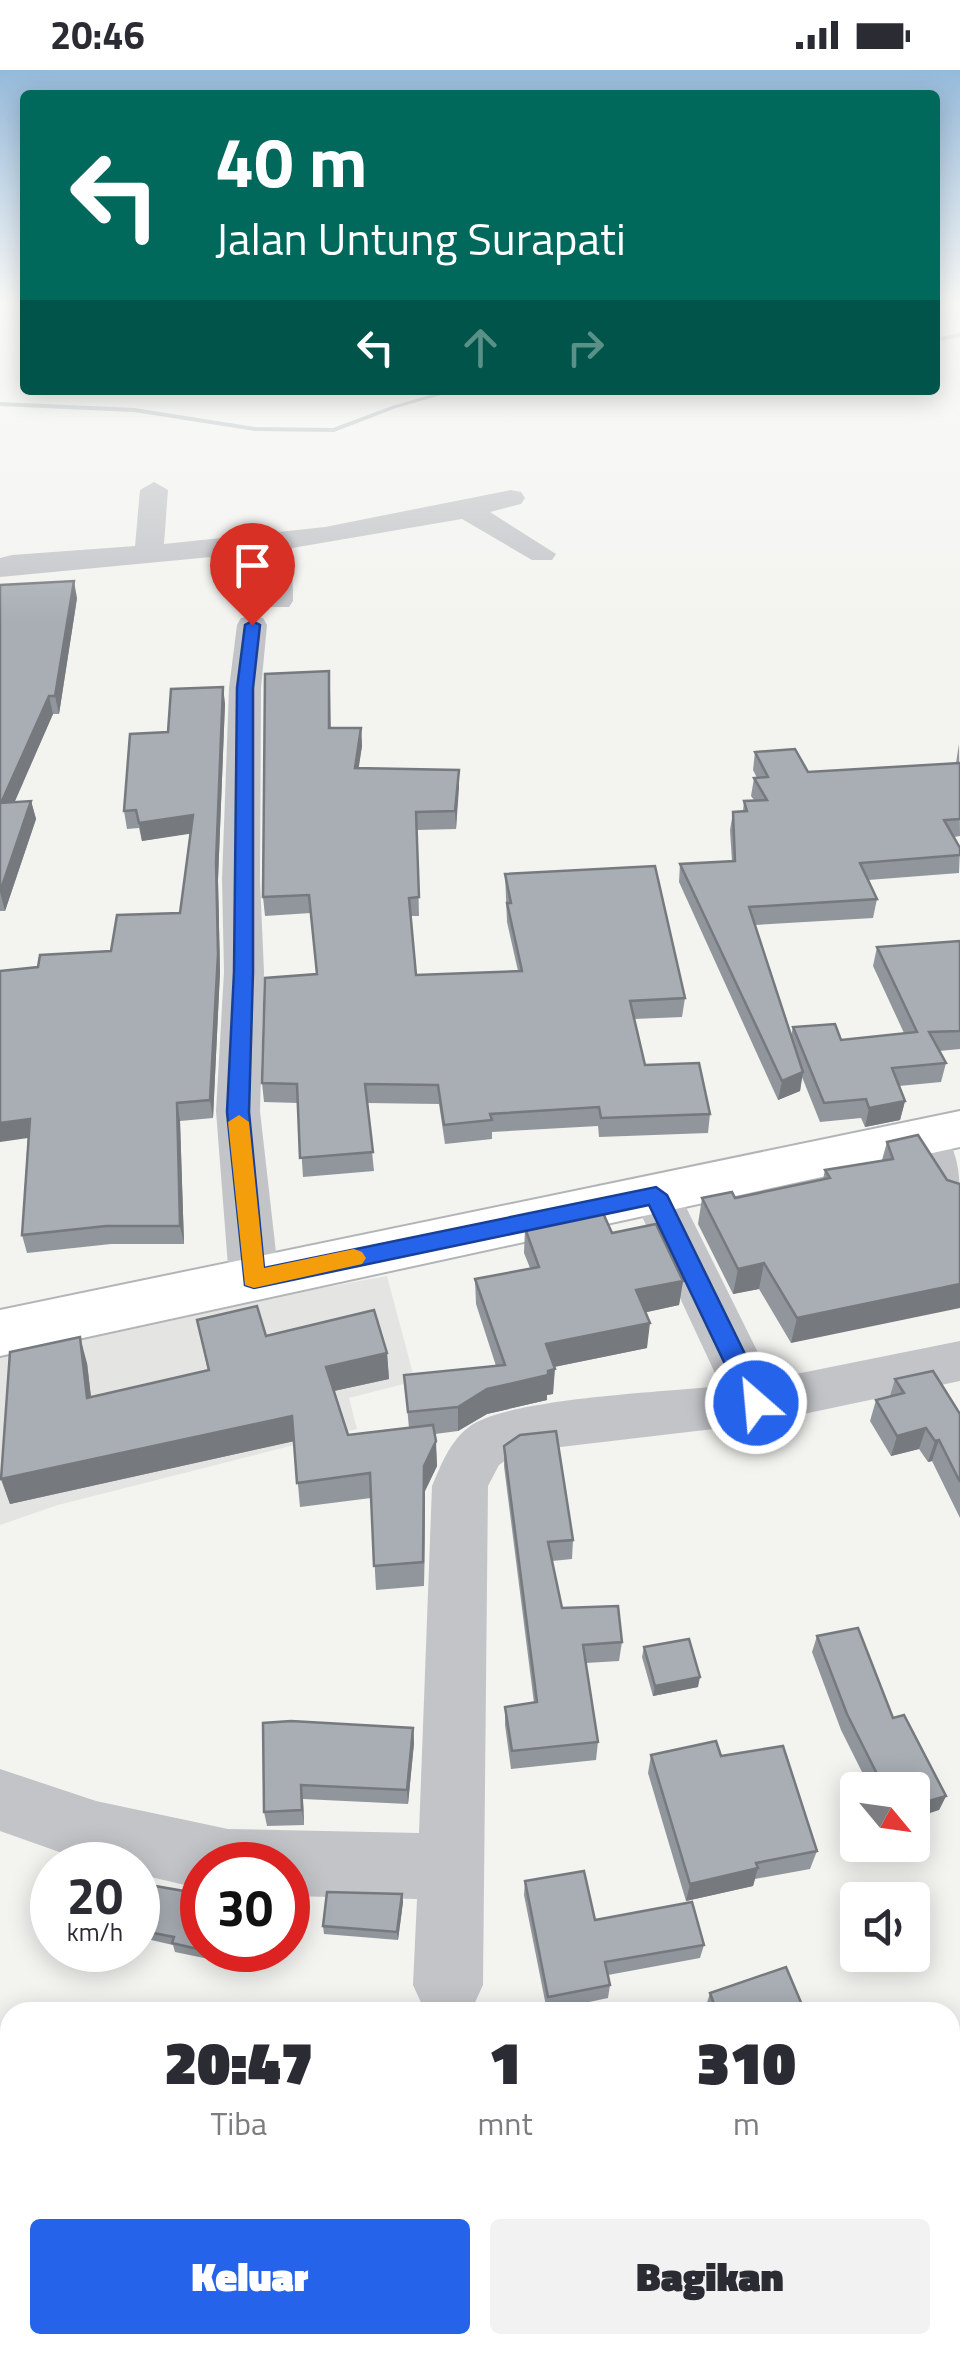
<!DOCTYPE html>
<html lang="id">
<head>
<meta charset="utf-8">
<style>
	body { margin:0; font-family:"Titillium Web",sans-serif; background:#f2f2f3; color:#2b2b33; height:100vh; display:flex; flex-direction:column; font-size:38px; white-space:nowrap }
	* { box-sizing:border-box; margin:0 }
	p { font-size:32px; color:#7c7c81 }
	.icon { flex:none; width:55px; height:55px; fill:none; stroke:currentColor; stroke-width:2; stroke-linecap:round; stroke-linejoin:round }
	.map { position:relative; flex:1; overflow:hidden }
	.drawer { position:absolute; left:0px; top:1932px; width:960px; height:352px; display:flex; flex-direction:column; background:#fff; border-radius:30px 30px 0 0; box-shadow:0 5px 25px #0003 }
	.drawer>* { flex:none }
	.banner { position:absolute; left:20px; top:20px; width:920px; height:305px; border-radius:10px; box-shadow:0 5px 25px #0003; background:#00695c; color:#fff; overflow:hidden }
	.needle { width:65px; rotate:119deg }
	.tools { position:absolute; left:840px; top:1702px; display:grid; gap:20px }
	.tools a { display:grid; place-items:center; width:90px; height:90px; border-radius:10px; background:#fff; box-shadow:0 5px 25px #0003; font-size:50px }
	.speed { position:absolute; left:30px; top:1772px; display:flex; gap:20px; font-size:50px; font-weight:700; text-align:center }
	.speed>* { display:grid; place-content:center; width:130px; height:130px; border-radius:50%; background:#fff; box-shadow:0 5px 25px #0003; line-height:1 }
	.speed small { font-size:25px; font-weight:400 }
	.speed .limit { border:15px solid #d22; background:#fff; color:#111 }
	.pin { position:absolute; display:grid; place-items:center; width:85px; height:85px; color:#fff; margin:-102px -42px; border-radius:50% 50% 50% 0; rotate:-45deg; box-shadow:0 0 10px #0007 }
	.pin .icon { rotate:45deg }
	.me { position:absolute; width:110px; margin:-55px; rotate:333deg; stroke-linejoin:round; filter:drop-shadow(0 0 8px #0008) }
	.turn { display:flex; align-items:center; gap:35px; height:210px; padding:0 30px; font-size:45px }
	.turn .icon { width:130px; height:130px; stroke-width:2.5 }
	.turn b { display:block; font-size:70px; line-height:85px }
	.lanes { display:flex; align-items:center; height:95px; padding:0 30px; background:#0003; justify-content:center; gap:50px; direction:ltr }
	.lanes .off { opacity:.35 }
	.eta { display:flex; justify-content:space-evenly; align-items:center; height:170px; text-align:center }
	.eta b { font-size:60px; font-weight:800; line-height:70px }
	.action { display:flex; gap:20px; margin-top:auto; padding:20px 30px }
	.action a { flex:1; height:115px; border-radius:10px; background:#2563eb; color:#fff; font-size:40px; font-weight:800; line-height:115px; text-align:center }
	.action a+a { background:#f2f2f3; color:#2b2b33 }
	.status { display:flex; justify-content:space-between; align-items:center; height:70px; padding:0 50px; background:#fff; direction:ltr }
	.status svg { height:28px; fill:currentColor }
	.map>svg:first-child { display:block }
	.built { fill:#e4e5e3 }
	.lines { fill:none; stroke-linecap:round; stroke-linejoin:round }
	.stream { fill:#b9c2c7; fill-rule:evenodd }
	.trunk-casing { stroke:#b2b5b8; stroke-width:4 }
	.minor { fill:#c2c4c8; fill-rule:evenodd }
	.trunk { fill:#fff; fill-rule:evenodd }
	.wall { fill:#90969b }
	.shaded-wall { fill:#767a7e }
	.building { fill:#a8aeb4; stroke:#767a7e; stroke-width:2.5 }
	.route { fill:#2563eb; stroke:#184099; stroke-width:2.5 }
	.slow { fill:#f59e0b }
</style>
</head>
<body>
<div class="status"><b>20:46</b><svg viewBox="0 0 49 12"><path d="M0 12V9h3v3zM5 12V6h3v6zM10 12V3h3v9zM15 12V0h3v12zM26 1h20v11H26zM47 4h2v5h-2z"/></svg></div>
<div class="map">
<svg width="960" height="2284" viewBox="0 0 960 2284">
	<rect width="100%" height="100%" fill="#f3f4f0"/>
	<polygon class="built" points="387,1206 415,1311 349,1328 357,1359 58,1435 0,1455 0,1277"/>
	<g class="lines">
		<g class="stream">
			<polygon points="960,263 960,267 935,272 935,268"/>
			<polygon points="448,320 458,320 396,338 334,362 255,361 134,342 0,336 0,332 134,338 255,357 333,358 392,336"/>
		</g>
		<g class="trunk-casing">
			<polygon id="trunk" points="960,1041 960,1077 0,1286 0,1240"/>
		</g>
		<g class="minor">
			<polygon points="154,412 168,420 164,474 325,457 511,420 521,422 525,428 521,434 490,442 556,484 552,490 532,490 462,449 292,478 293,531 289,537 267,537 263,531 264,482 0,507 0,488 12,485 135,476 140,420"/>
			<polygon points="252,546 263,548 267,555 261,618 260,810 264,902 260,1041 279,1209 271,1222 254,1227 237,1222 229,1209 216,1041 224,902 222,810 229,618 237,555 241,548"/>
			<path d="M923,1052c37,12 37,52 37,87l-17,-5 -43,-66 7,-11z"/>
			<path d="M656,1108l17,5 7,12 91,184 189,-38v40l-204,43 -238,28 -19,13 -11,21 -5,499 -11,24 -7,3 -41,-3 -11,-24 4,-86 -129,-3v-31h-86v24l-64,-15v-9h-42l-96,-34v-62l96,32 132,28 191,4 13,-347c9,-21 18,-45 37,-59 38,-29 198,-35 252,-41l-89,-191 7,-12z"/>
			<polygon points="491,2275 585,2275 581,2284 487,2284"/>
		</g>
		<use href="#trunk" class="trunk"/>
	</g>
	<g class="wall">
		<polygon points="0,515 77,528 59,644 53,644 14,732 31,731 36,749 5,841 0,841"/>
		<polygon points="330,619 331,658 361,658 362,676 358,698 459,700 456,759 417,760 419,846 410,846 416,905 518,901 507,852 505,804 685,928 682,947 634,949 645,995 710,1044 708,1063 599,1067 598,1056 492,1062 492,1069 445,1074 439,1034 367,1033 374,1101 303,1107 298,1033 264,1032 262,1013 317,904 311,843 265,846 263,827"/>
		<polygon points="225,633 218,810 220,902 213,1048 180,1051 184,1174 111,1174 27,1183 22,1165 38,897 111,881 180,843 190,763 142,771 139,758 127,759 124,741 168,662"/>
		<polygon points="959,674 960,766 954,767 960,778 959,803 868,810 877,829 873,848 755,855 791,966 793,957 841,970 904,963 873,896 877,877 960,871 960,979 939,981 946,993 941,1012 899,1016 905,1031 900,1050 865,1057 861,1048 820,1052 802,1007 800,1021 778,1030 679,812 680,794 732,791 730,760 733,742 743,741 744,731 754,730 751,726 754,708 757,708 753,700 755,682 808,702 956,693"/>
		<polygon points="918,1065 791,1273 759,1219 733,1224 698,1154 702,1128 735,1128 823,1109 825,1100 882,1090 887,1072"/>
		<polygon points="525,1158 612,1163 683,1211 679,1235 646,1242 647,1278 554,1297 553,1324 547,1325 547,1330 487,1344 458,1361 435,1364 437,1396 425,1421 424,1516 376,1520 371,1428 300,1437 294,1371 10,1434 1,1409 87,1293 91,1327 208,1301 197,1250 266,1266 387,1283 389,1309 334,1321 348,1365 409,1358 404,1305 496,1296 476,1234 475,1209 530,1198 524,1183"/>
		<polygon points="895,1309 960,1344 960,1448 932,1391 928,1392 919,1379 891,1386 870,1351 876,1330 890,1326"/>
		<polygon points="504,1376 573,1470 572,1489 552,1491 562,1538 622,1572 619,1591 586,1593 598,1672 596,1690 511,1699 505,1655 505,1637 534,1633 504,1396"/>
		<polygon points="817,1566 893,1648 946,1726 939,1740 912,1720 871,1720 841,1660 812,1582"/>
		<polygon points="644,1577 698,1617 653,1626 642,1587"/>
		<polygon points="263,1653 413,1658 414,1673 408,1734 303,1729 304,1755 267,1756 264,1742"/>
		<polygon points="651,1685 721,1686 817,1781 810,1799 755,1809 753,1816 686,1831 648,1703"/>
		<polygon points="525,1811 595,1850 704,1875 700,1888 608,1905 610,1915 608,1928 547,1941 524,1825"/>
		<polygon points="138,1813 190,1822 202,1880 231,1880 228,1893 175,1882 173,1875 138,1867"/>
		<polygon points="402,1824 403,1832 398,1870 324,1864 323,1856"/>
		<polygon points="858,1834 858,1861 850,1844 854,1835"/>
		<polygon points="710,1923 805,1942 707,1942 705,1939"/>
	</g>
	<g class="shaded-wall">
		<polygon points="74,511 77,528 59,644 55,626"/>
		<polygon points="223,617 225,633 218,810 220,902 213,1048 210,1030 216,792"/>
		<polygon points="49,626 53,644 6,752 1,733"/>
		<polygon points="361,658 362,676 356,716 355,698"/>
		<polygon points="459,700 459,718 456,759 455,741"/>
		<polygon points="31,731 36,749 5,841 0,822"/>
		<polygon points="193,745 195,763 142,771 139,753"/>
		<polygon points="803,1002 800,1021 778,1030 782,1011"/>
		<polygon points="905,1031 900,1050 865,1057 869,1038"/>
		<polygon points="177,1033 180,1051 184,1174 180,1156"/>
		<polygon points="30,1049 35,1067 0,1072 0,1053"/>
		<polygon points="764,1193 759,1219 733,1224 738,1199"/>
		<polygon points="683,1211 679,1235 634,1245 636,1220"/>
		<polygon points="960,1214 960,1238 791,1273 797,1248"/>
		<polygon points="650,1253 647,1278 544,1299 546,1274"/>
		<polygon points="80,1267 87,1293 94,1353 87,1328"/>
		<polygon points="387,1283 389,1309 329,1322 326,1297"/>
		<polygon points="555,1299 553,1324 547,1325 547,1330 487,1344 458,1361 458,1337 487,1319"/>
		<polygon points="292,1346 295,1371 10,1434 1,1409"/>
		<polygon points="926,1358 919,1379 891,1386 897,1366"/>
		<polygon points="939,1370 932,1391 928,1392 935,1371"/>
		<polygon points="436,1371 437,1396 425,1421 424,1516 424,1396"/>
		<polygon points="700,1607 698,1617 653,1626 655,1616"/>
		<polygon points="413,1658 414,1673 408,1734 407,1720"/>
		<polygon points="301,1715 303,1729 304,1755 302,1740"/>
		<polygon points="946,1726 939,1740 912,1749 912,1736"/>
		<polygon points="758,1798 753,1816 686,1831 690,1814"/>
		<polygon points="402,1824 403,1832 398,1870 397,1862"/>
		<polygon points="226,1880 231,1880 228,1893 225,1884"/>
		<polygon points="874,1885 890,1885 871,1891"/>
	</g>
	<g class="building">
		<polygon points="74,511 55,626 49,626 1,733 31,731 0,822 0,515"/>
		<polygon points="329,601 329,658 361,658 355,698 459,700 455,741 416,742 419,827 409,828 416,905 522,901 507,833 511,833 505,804 655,796 685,928 630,931 645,995 699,993 710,1044 601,1048 599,1037 490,1044 492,1050 444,1055 438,1015 365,1014 373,1082 300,1088 297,1014 262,1013 265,908 317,904 309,825 263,827 265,604"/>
		<polygon points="223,617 216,792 218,884 210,1030 177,1033 180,1156 106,1156 22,1165 30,1049 0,1053 0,901 38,897 40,885 111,881 117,845 180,843 193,745 139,753 136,740 124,741 130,664 168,662 171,619"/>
		<polygon points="795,679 808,702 960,693 960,749 944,750 960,778 960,785 860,793 877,829 749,837 803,1002 782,1011 680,794 735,791 733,742 747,741 744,731 767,730 754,708 768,707 755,682"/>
		<polygon points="960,871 960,961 929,962 946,993 892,998 905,1031 869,1038 866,1029 824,1033 793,957 835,954 841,970 917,962 877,877"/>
		<polygon points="918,1065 947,1110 960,1114 960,1214 797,1248 764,1193 738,1199 702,1128 732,1122 735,1128 830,1108 825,1100 893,1089 887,1072"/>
		<polygon points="603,1143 612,1163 656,1154 683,1211 636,1220 650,1253 546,1274 555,1299 548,1301 548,1305 487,1319 458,1337 408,1342 404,1305 505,1295 475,1209 539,1197 525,1158"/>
		<polygon points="257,1236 266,1266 374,1240 387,1283 326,1297 348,1365 433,1355 436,1371 424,1396 423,1492 374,1496 370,1403 297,1413 292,1346 1,1409 10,1282 80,1267 87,1328 209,1300 197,1250"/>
		<polygon points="933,1301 960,1344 960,1412 939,1370 935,1371 926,1358 897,1366 876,1330 904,1323 895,1309"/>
		<polygon points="556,1361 573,1470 548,1472 562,1538 618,1536 622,1572 583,1575 598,1672 512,1681 505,1637 537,1632 504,1376 520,1365"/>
		<polygon points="858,1558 893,1648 904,1645 946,1726 912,1736 912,1720 885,1720 847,1644 817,1566"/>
		<polygon points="689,1569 700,1607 655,1616 644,1577"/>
		<polygon points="291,1651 413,1658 407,1720 301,1715 302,1740 264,1742 263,1653"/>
		<polygon points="716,1671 721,1686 783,1676 817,1781 756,1793 758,1798 690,1814 651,1685"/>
		<polygon points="584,1801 595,1850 692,1832 704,1875 605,1892 610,1915 548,1927 525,1811"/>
		<polygon points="202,1805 202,1880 172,1873 174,1867 138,1860 138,1813 190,1822 193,1812 202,1813"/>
		<polygon points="327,1822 402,1824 397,1862 323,1856"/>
		<polygon points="886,1825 888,1830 870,1830"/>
		<polygon points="205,1880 226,1880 225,1884"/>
		<polygon points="786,1897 805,1942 717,1942 710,1923"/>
		<polygon points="250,2275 320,2275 319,2284 249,2284"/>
		<polygon points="585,2275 589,2275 592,2284 566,2284"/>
	</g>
	<linearGradient id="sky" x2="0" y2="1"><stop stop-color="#95badb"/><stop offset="0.42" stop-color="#fafaf8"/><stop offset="1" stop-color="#fafaf8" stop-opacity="0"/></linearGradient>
	<rect width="960" height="553" fill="url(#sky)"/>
	<polygon class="route" points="252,551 260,555 253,618 253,902 249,1042 264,1198 656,1117 667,1125 769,1333 765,1340 747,1340 649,1135 254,1218 245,1215 227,1042 234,902 237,618 245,555"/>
	<polygon class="slow" points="239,1045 249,1052 264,1198 354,1179 362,1182 366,1188 362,1194 254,1218 245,1215 228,1052"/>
</svg>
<div class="tools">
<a><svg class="needle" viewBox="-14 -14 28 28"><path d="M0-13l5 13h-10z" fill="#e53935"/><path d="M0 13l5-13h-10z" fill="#7c7c81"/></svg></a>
<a><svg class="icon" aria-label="sound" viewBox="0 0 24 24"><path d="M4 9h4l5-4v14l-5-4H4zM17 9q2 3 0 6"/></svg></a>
</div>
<div class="speed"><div>20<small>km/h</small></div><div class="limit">30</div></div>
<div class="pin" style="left:252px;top:555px;background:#d93025"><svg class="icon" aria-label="arrive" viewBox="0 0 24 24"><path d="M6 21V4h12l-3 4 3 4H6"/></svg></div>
<svg class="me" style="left:756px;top:1333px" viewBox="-20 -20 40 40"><circle r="17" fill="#2563eb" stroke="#fff" stroke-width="3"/><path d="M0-11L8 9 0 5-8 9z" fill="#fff"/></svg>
<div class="banner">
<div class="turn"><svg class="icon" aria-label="left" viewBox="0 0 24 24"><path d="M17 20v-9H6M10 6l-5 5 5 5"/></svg><div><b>40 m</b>Jalan Untung Surapati</div></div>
<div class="lanes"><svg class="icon" aria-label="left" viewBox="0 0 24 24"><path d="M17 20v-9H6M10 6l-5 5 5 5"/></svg><svg class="icon off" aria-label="ahead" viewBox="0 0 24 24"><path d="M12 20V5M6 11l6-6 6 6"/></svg><svg class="icon off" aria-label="right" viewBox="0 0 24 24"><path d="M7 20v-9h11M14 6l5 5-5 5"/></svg></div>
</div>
<section class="drawer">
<div class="eta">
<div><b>20:47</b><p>Tiba</p></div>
<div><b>1</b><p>mnt</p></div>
<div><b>310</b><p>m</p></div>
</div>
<div class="action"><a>Keluar</a><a>Bagikan</a></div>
</section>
</div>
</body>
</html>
